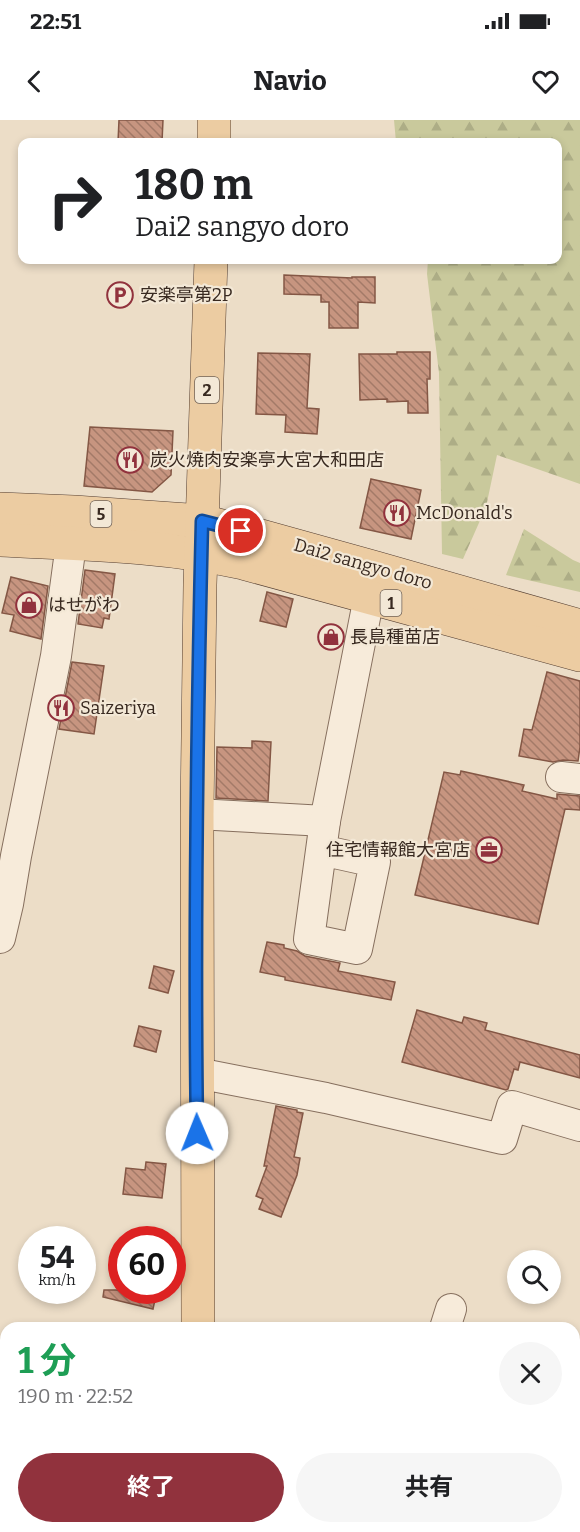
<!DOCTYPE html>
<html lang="ja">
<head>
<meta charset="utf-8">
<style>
	body { margin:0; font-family:Bitter,"Noto Sans JP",serif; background:#f6f6f6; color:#202124; height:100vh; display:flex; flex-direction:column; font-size:22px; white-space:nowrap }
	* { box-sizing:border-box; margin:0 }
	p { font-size:20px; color:#757577 }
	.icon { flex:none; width:33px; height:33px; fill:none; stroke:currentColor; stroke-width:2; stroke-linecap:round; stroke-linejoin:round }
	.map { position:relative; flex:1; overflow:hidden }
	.panel { position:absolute; left:0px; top:1202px; width:580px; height:212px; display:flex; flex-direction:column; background:#fff; border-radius:18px 18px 0 0; box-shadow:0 3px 9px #0003 }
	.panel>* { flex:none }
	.banner { position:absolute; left:18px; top:18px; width:544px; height:126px; border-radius:12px; box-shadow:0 3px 9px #0003; background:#fff; color:#202124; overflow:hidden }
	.controls { position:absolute; left:507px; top:1130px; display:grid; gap:12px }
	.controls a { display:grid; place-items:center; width:54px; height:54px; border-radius:50%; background:#fff; box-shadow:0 3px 9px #0003; font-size:30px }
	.speed { position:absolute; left:18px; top:1106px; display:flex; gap:12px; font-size:30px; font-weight:700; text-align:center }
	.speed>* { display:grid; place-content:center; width:78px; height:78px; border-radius:50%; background:#fff; box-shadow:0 3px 9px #0003; line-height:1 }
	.speed small { font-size:15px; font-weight:400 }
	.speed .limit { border:9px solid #d22; background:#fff; color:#111 }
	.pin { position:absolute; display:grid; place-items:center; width:51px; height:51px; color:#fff; margin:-26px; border:3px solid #fff; border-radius:50%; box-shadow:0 2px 6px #0007 }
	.me { position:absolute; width:66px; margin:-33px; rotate:359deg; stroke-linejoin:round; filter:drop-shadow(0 0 4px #0008) }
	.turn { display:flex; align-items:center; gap:21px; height:126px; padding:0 18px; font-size:27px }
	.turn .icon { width:78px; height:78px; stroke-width:2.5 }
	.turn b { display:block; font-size:42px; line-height:51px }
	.round { display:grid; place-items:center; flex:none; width:63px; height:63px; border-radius:32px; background:#f6f6f6 }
	.summary { display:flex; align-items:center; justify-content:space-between; height:102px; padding:0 18px }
	h1 { font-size:36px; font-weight:700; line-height:45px; color:#1e9e55 }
	.button { display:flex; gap:12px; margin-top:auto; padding:12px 18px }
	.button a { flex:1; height:69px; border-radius:36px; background:#91323d; color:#fff; font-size:24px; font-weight:700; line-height:69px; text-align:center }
	.button a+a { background:#f6f6f6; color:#202124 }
	.status { display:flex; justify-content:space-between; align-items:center; height:42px; padding:0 30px; background:#fff; direction:ltr }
	.status svg { height:16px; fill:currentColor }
	header { display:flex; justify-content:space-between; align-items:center; height:78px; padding:0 18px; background:#fff; font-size:27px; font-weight:700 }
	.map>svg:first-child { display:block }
	.farmland { fill:url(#farmland-rules) }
	.forest { fill:url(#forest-firs) }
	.building { fill:url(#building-back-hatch); stroke:#845745; stroke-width:1.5 }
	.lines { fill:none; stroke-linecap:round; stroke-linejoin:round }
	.minor-casing { stroke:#866f5e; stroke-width:32 }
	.major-casing { stroke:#543e31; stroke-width:34 }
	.minor { stroke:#f7ebda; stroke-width:30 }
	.major { stroke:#eccca2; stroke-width:33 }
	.route-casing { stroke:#114b97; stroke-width:15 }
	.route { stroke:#1a73e8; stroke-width:10 }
	.labels { text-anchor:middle; stroke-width:4.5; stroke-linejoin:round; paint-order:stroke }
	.shield { fill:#f3e8d6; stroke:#706257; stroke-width:1.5 }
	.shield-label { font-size:16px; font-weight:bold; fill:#382920 }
	.poi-label { font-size:18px; fill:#382920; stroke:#f3e8d6; text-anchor:start }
	.street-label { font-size:18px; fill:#382920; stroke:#f3e8d6 }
</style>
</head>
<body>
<div class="status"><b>22:51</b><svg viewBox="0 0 49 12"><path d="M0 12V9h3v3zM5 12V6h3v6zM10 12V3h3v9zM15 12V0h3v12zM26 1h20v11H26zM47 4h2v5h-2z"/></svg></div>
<header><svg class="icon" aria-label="back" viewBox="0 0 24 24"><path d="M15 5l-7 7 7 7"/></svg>Navio<svg class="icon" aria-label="heart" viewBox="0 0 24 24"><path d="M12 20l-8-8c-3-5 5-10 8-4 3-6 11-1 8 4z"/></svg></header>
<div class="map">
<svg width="580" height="1412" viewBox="0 0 580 1412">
	<defs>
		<pattern id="farmland-rules" width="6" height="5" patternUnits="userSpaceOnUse" patternTransform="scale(1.5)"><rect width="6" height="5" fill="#e1d5b5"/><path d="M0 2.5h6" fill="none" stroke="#c2b79b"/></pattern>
		<pattern id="forest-firs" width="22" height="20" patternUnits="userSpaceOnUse" patternTransform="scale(1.5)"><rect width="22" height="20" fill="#c9c99c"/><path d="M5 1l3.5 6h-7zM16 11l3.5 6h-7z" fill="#adad86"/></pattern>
		<pattern id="building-back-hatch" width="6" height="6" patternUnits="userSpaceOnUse" patternTransform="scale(1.5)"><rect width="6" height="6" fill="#c79580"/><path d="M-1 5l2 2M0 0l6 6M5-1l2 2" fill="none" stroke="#a37a68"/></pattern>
	</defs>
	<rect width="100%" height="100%" fill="#ecddc7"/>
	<polygon class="farmland" points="575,1360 580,1361 580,1412 569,1412 553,1407 574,1407"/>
	<g class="forest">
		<polygon points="394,0 580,0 580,364 497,335 486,387 463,439 442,434 439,253 427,154 428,140 558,140 558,22 396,22"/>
		<polygon points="524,409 573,440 580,443 580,472 506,455"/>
	</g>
	<g class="building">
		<polygon points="119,0 163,0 162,22 118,22"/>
		<polygon points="284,155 352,158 352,157 375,157 375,183 358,182 358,208 329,208 329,182 321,182 321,175 284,174"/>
		<polygon points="397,232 430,232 430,259 427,259 428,293 408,293 408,281 387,282 387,279 360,280 359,234 397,234"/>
		<polygon points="258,233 310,234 307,288 319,289 317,314 285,312 286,295 256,294"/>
		<polygon points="90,307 173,311 171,355 152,372 84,366"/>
		<polygon points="371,359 421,370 411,419 360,408"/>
		<polygon points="85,450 115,454 109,499 104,498 102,508 78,504"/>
		<polygon points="11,457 48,466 41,519 10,511 14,495 2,493"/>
		<polygon points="267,472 293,479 286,507 260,501"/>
		<polygon points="72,542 104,546 94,614 59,609"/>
		<polygon points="547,552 580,561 580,627 578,641 563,640 553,642 519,636 524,609 532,610"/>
		<polygon points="252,621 271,622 268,681 216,678 217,627 252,628"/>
		<polygon points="461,651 524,665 522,671 557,679 557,674 580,676 580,690 565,689 538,804 415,775 444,652 460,655"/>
		<polygon points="267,822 284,825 284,828 297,831 305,836 340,843 338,851 395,862 391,880 285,860 285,857 260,852"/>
		<polygon points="154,846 174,851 168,873 149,868"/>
		<polygon points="417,890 462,903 464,897 487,903 485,910 580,935 580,958 520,942 518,950 514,949 508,969 506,970 402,942"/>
		<polygon points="139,906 161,911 156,932 134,926"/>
		<polygon points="276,986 297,990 297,992 303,993 294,1037 300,1038 297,1055 281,1097 259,1089 263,1079 256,1076 267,1046 264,1046"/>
		<polygon points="146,1042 166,1044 162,1078 123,1074 126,1048 145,1050"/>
		<polygon points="104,1170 157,1170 153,1189 103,1177"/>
	</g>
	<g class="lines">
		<g class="minor-casing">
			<g id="minor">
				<polyline points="561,657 580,659"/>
				<polyline points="197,694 325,701 369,477"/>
				<polyline points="321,730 375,742 357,829 309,819 325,701"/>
				<polyline points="0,818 8,784 16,736 56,536 71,424"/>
				<polyline points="197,953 326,978 502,1019 512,986 580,1006"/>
				<polyline points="445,1208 451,1189"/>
				<polyline points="574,1295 580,1296"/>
				<polyline points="518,1407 534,1412"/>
			</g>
		</g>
		<g class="major-casing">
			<g id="major">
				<polyline points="214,22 214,0"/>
				<polyline points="0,389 74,392 202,401 250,413 376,448 580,506"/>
				<path d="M0,420c81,4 164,5 243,23l337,92"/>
				<polyline points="198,1208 197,694 200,465 211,140"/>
				<polyline points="192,1412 192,1407"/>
			</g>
		</g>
		<use href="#minor" class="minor"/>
		<use href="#major" class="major"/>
	</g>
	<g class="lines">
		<g class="route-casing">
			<path id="route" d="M197,1013c-3,-204 0,-408 5,-612l39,10"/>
		</g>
		<use href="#route" class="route"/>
	</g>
	<defs>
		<g id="parking-ring" transform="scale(1.35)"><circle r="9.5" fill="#f3e8d6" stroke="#91323d" stroke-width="1.5"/><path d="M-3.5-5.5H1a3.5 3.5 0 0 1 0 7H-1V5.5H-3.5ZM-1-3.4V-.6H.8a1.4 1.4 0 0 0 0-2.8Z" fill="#91323d"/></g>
		<g id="restaurant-ring" transform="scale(1.35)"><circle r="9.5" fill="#f3e8d6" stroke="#91323d" stroke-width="1.5"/><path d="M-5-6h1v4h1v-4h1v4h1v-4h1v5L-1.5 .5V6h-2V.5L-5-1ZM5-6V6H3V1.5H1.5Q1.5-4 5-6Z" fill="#91323d"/></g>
		<g id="shop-ring" transform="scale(1.35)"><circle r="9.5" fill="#f3e8d6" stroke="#91323d" stroke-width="1.5"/><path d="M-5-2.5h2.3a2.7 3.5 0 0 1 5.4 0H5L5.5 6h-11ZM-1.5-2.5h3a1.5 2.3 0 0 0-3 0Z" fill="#91323d"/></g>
		<g id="office-ring" transform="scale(1.35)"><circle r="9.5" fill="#f3e8d6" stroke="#91323d" stroke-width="1.5"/><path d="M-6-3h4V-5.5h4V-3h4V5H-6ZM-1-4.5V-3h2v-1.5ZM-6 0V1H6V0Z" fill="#91323d"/></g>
	</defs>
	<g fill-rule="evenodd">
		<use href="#parking-ring" x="120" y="175"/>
		<use href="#restaurant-ring" x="130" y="340"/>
		<use href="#restaurant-ring" x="397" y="393"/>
		<use href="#shop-ring" x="29" y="485"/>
		<use href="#shop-ring" x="331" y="517"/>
		<use href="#restaurant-ring" x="61" y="588"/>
		<use href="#office-ring" x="489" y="730"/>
	</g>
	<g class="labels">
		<g class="shield">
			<rect x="195" y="257" width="24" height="26" rx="4.5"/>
			<rect x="90.5" y="381" width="21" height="26" rx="4.5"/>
			<rect x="380.5" y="470" width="21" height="26" rx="4.5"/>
		</g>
		<g class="shield-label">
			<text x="207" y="276">2</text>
			<text x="101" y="400">5</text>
			<text x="391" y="489">1</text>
		</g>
		<g class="poi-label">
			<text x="140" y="181">安楽亭第2P</text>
			<text x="150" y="346">炭火焼肉安楽亭大宮大和田店</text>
			<text x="416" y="399">McDonald's</text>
			<text x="48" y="491">はせがわ</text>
			<text x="350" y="523">長島種苗店</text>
			<text x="80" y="594">Saizeriya</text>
			<text x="470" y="736" text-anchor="end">住宅情報館大宮店</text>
		</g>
		<g class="street-label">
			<text transform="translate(363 444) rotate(16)" y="6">Dai2 sangyo doro</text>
		</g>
	</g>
</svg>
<div class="controls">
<a><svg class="icon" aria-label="search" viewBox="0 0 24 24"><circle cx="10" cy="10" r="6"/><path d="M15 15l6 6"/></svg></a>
</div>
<div class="speed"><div>54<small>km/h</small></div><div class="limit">60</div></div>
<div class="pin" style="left:241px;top:411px;background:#d93025"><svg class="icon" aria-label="arrive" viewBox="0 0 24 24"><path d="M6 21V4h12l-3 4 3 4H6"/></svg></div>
<svg class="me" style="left:197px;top:1013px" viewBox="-20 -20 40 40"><circle r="19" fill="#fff"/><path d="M0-13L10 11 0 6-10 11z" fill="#1a73e8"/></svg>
<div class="banner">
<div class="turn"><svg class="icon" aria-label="right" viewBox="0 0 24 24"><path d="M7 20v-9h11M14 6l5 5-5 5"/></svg><div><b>180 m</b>Dai2 sangyo doro</div></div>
</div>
<section class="panel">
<div class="summary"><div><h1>1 分</h1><p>190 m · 22:52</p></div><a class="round"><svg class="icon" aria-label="close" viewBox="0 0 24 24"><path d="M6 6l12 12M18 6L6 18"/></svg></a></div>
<div class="button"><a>終了</a><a>共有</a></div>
</section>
</div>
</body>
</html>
